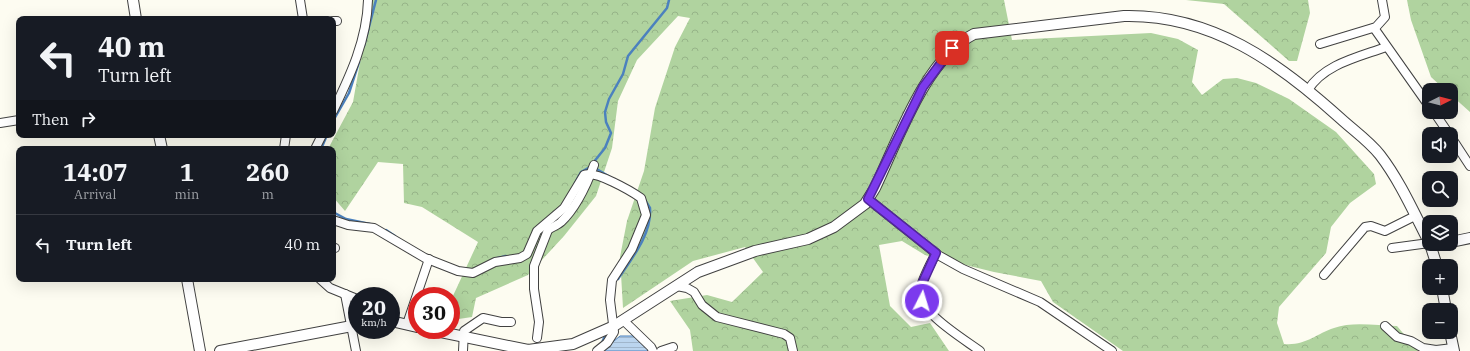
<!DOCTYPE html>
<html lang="en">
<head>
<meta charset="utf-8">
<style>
	body { margin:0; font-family:"IBM Plex Serif",serif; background:#20242c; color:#f1f3f6; height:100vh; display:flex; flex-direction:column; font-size:15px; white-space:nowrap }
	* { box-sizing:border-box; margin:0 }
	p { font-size:13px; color:#9ea1a6 }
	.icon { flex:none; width:22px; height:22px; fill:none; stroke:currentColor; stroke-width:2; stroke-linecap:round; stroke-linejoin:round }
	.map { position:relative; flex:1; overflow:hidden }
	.drawer { position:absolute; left:16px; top:146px; width:320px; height:136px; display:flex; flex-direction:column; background:#171b24; border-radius:8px; box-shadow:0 4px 16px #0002 }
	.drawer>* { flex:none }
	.banner { position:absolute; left:16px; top:16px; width:320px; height:122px; border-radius:8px; box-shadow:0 4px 16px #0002; background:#171b24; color:#f1f3f6; overflow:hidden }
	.needle { width:26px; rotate:84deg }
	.controls { position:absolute; left:1422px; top:83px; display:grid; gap:8px }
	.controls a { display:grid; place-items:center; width:36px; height:36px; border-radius:8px; background:#171b24; box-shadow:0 4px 16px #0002; font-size:20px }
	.speed { position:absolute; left:348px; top:287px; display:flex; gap:8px; font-size:20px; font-weight:700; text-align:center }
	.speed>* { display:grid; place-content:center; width:52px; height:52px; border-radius:50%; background:#171b24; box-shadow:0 4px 16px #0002; line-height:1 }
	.speed small { font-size:10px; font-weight:400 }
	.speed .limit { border:6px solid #d22; background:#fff; color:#111 }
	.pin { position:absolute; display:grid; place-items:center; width:34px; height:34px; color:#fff; margin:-17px; border-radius:8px; box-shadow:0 2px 6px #0006 }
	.me { position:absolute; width:44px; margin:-22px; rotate:5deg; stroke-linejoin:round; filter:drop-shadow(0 0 3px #0008) }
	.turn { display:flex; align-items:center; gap:14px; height:84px; padding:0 16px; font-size:18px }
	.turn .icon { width:52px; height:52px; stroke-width:2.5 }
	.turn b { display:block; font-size:28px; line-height:34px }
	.then { display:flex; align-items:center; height:38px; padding:0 16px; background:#0003; gap:8px; font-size:15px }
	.eta { display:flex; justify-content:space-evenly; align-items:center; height:68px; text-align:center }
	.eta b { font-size:24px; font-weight:700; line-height:28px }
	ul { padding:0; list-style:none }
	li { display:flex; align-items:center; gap:12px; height:60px; padding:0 16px; border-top:1px solid #363941 }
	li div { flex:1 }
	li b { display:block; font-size:15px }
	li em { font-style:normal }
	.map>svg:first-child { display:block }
	.forest { fill:url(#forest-crowns) }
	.water { fill:url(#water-rules); stroke:#4b81be }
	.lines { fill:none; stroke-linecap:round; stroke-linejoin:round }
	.stream { stroke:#4b81be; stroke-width:2.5 }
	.minor-casing { stroke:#414141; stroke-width:10 }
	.tertiary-casing { stroke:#414141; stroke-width:12 }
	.minor { stroke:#fff; stroke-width:8 }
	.tertiary { stroke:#fff; stroke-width:10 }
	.route-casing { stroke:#51269a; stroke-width:10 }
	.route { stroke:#7c3aed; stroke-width:7 }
</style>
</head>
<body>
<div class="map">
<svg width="1470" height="351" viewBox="0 0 1470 351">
	<defs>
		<pattern id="forest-crowns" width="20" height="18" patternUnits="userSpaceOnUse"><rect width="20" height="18" fill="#b0d39f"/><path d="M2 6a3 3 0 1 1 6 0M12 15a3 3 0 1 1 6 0" fill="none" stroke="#96b488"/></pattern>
		<pattern id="water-rules" width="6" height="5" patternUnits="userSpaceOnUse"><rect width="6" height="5" fill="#bbd5ef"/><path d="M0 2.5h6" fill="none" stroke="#a0b6cc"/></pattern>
	</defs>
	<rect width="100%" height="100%" fill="#fdfcf1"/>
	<g class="forest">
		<path d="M371,0h633l8,40 139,-7 27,6 20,11 -6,32 10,13 21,-16 14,-1 19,5 33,16 47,33 38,42 2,10 -26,19 -19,24 -5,26 -47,54 -2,16 7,21c21,2 32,-10 50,-16 19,-7 44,-2 63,-2l21,25h-295l-70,-49 -12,-21 -47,-9 -69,-17 -23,-14 -23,4 11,61 21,21 19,-4 19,28h-256l-3,-21 -20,-29 37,-6 25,7 31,-30 -18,-25 -52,14 -70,47 -3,-51 7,-36 17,-50 11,-63 20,-61 15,-29 -12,-2 -41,44 -19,41 -6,47 -16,48 -32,40 -36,39 -52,23 -4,19 -20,3v-22l26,-56 -56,-35 -18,-4 -1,-39 -25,-2 -33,49 -12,-14v-48h-5l25,-47z"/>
		<polygon points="1186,0 1308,0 1310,13 1297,61 1289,61 1224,4"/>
		<polygon points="1407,0 1470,0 1470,112 1451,95 1451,90 1445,90 1431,77 1411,20"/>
	</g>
	<polygon class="water" points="620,336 635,336 650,351 602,351"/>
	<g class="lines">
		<g class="stream">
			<polyline points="364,46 376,0"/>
			<polyline points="333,121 349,93 359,62"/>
			<polyline points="321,149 327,135"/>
			<polyline points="593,163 605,148 611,133 606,122 605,112 609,99 623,74 628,56 667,8 669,0"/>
			<polyline points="595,168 610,177"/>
			<polyline points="575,183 581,172 590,167"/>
			<polyline points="333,212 346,219 370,224"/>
			<polyline points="386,230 395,236"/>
			<polyline points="494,259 506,256"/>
			<path d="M618,279c14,-21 34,-45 32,-71l-5,-8"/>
			<polyline points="602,343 606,333"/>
		</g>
		<g class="minor-casing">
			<g id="minor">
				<polyline points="300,0 303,19"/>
				<polyline points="333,21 337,21"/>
				<polyline points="1374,28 1429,106"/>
				<polyline points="1320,44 1376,27 1385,17 1382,0"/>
				<path d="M1308,90c16,-26 51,-33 78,-43"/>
				<path d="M333,111c17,-35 34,-71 35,-111"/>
				<polyline points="1434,112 1449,134"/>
				<polyline points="0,123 19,120"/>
				<polyline points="1451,137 1470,166"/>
				<polyline points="284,149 286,135"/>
				<polyline points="315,149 322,135"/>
				<polyline points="868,199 938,255 963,269 1040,302 1112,351"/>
				<path d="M333,220l15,5 26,3 51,30 33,13 15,2 22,-11 25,-4 7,-4 10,-23 27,-23 20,-33c11,-5 47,16 57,23l5,17 -14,34 -20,31 -2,20 4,32 -7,11 -10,8"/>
				<polyline points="333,248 335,248"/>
				<polyline points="1392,248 1429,243"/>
				<path d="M936,253c-5,10 -15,28 -16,38 -2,21 44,48 60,60"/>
				<polyline points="1324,275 1365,227 1371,226 1385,231 1415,216"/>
				<polyline points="320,279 330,288 357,299"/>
				<polyline points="677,286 687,288 694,292 702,305 717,317 784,334 790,338 793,351"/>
				<polyline points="345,294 356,351"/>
				<polyline points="623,320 651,347 653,351"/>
				<polyline points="407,324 429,259"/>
				<polyline points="1385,326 1397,337 1411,341 1423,348 1436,350 1453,348"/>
				<path d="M537,338l2,-16 -5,-33v-23l14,-36c4,-3 10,-5 13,-8 16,-15 26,-38 33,-57"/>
				<polyline points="463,351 464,331 483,318 501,322 511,322"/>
				<polyline points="661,351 673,347"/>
			</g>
		</g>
		<g class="tertiary-casing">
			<g id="tertiary">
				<polyline points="133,0 136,19"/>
				<polyline points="159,135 162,149"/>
				<polyline points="1451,242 1470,238"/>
				<polyline points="1430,244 1437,266"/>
				<polyline points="187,279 200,351"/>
				<polyline points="1442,288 1446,310"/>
				<polyline points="391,321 417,327"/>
				<path d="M431,330l97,20 45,-6 41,-18 84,-54 57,-21 53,-12 26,-12 31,-23 10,-16c23,-48 50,-129 99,-154l150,-18c87,-2 154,46 216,102 13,12 29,23 40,37 20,26 34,58 49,87"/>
				<polyline points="1450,332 1454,351"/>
				<polyline points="220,351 357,325"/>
			</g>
		</g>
		<use href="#minor" class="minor"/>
		<use href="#tertiary" class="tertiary"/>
	</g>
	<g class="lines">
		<g class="route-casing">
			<polyline id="route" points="922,301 921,286 936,253 868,199 923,87 952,48"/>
		</g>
		<use href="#route" class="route"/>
	</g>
</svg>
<div class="controls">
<a><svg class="needle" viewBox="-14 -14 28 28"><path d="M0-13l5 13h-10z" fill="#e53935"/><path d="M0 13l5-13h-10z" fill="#9ea1a6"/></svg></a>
<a><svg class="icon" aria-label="sound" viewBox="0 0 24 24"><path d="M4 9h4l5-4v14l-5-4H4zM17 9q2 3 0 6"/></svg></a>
<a><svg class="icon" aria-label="search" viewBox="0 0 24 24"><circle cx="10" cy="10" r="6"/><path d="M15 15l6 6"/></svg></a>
<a><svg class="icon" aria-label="layers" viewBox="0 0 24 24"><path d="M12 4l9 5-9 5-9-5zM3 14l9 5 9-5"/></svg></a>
<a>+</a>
<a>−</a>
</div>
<div class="speed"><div>20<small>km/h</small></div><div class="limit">30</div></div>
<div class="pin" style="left:952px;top:48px;background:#d93025"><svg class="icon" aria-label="arrive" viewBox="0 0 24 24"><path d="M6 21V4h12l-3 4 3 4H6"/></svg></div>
<svg class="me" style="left:922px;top:301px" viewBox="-20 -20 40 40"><circle r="17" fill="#7c3aed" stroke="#fff" stroke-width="3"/><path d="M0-11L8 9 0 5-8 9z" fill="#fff"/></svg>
<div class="banner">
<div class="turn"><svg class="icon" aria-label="left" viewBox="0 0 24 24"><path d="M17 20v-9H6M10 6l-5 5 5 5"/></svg><div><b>40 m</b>Turn left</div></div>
<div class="then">Then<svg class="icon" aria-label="right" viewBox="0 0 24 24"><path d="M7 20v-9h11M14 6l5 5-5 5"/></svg></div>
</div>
<section class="drawer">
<div class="eta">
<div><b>14:07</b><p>Arrival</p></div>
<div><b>1</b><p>min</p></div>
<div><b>260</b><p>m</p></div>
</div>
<ul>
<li><svg class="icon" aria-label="left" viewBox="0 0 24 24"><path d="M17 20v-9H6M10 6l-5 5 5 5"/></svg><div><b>Turn left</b></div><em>40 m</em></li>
</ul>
</section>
</div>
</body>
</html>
